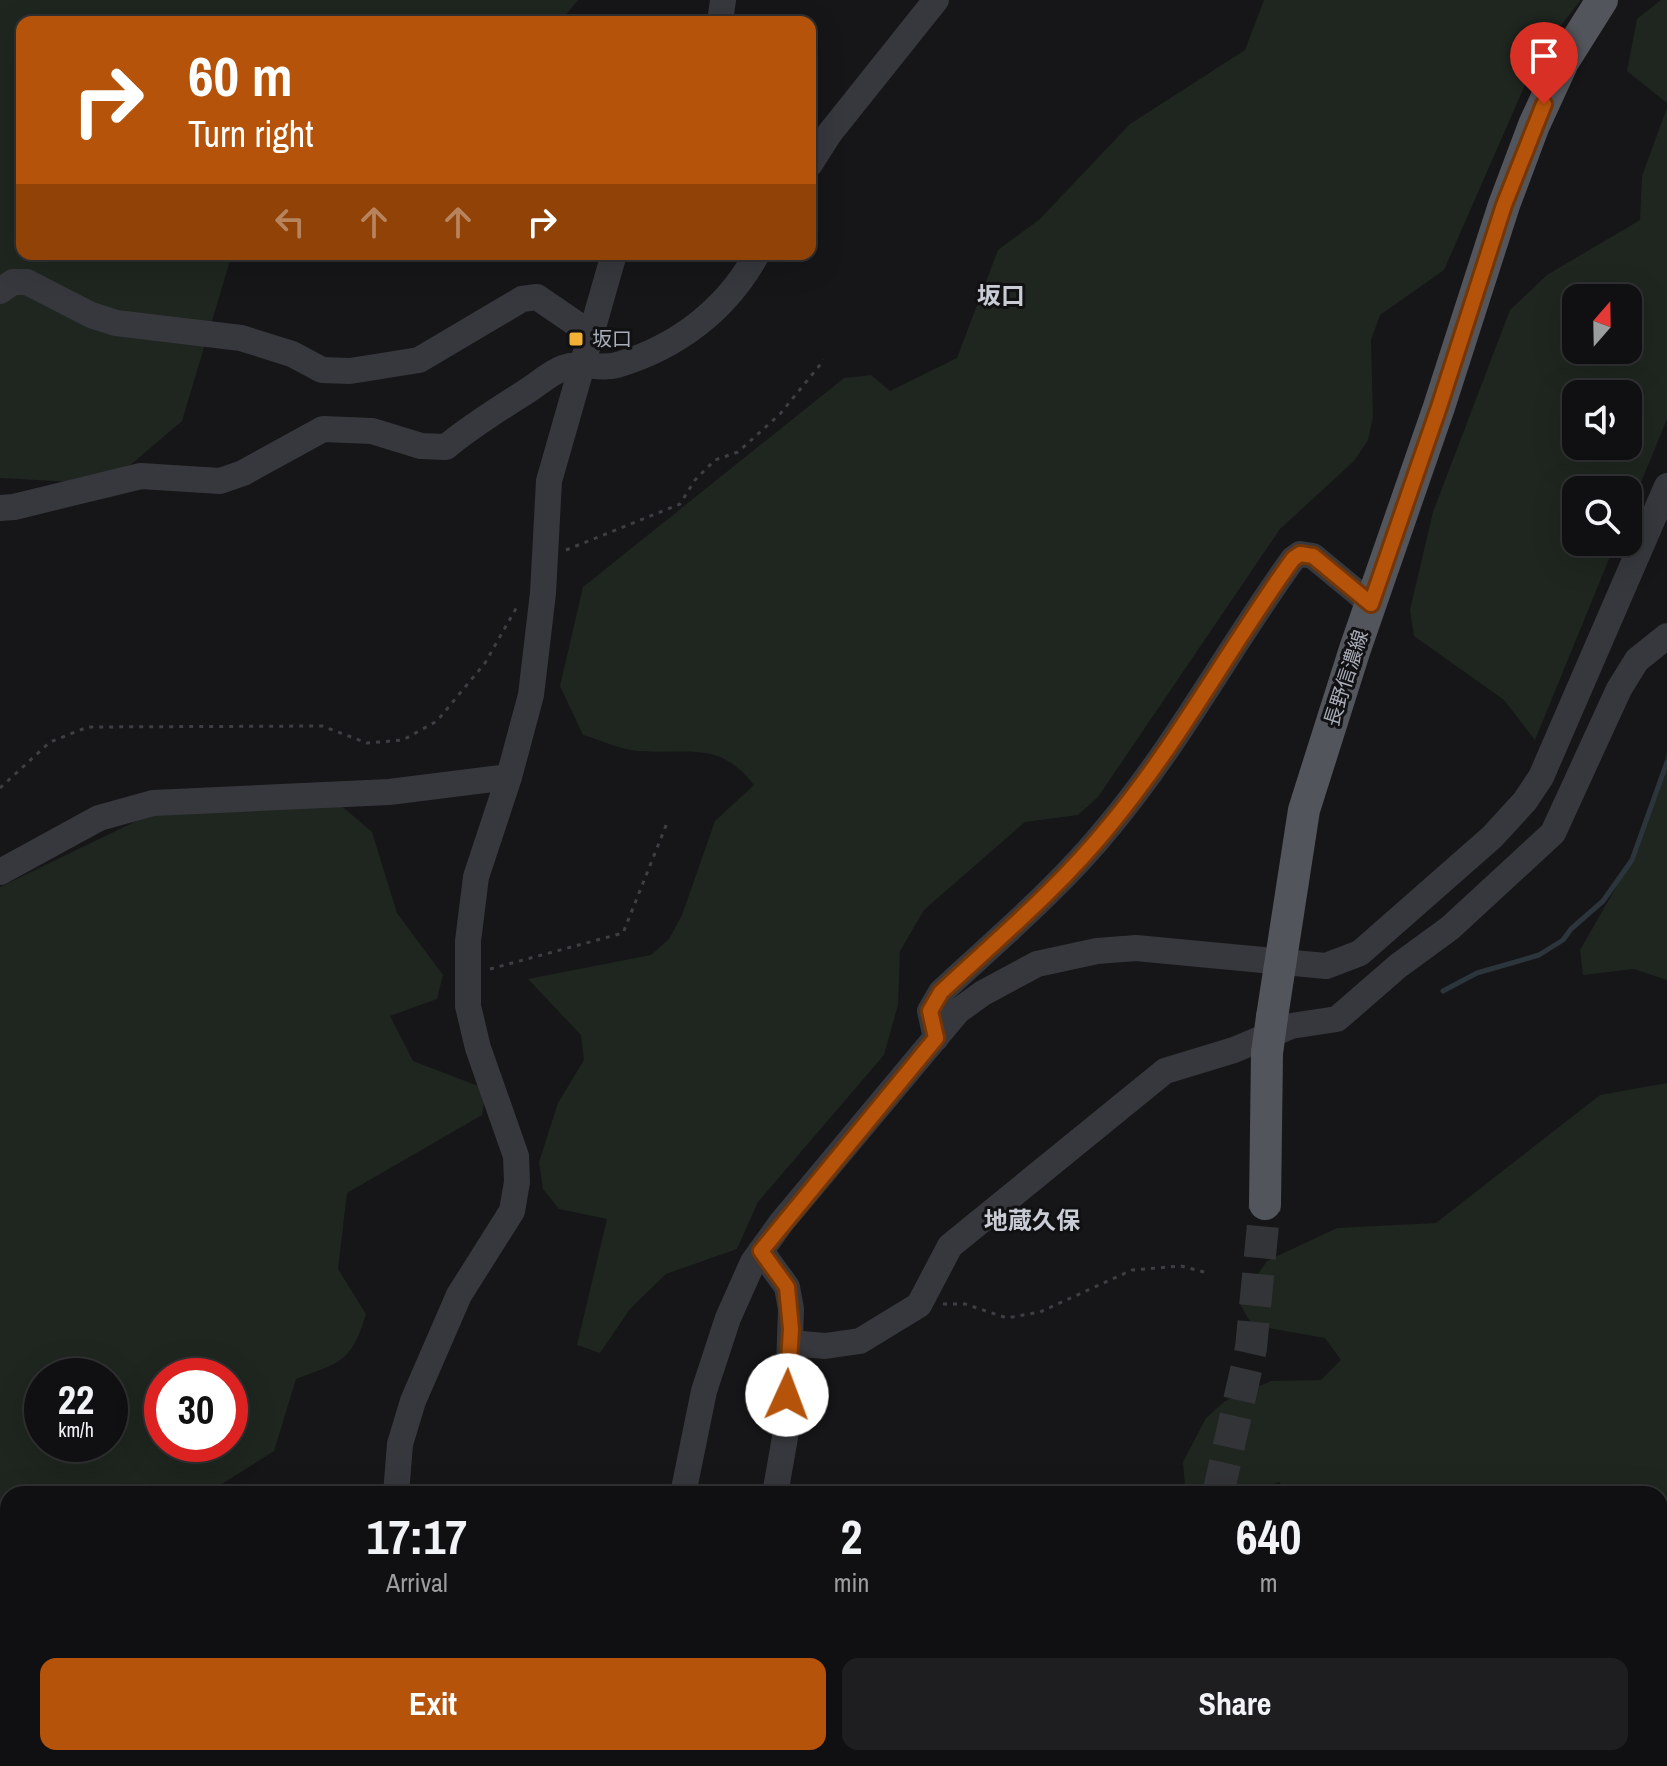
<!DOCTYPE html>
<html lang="en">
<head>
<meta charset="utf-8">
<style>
	body { margin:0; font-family:"Archivo Narrow","Noto Sans JP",sans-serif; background:#1e1e20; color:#f1f3f6; height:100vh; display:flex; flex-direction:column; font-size:30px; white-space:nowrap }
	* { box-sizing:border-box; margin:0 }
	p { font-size:26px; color:#9c9d9f }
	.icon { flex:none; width:44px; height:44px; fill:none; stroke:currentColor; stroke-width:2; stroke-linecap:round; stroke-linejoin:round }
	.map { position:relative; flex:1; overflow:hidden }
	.panel { position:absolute; left:0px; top:1486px; width:1668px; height:280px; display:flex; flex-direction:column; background:#101012; border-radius:24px 24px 0 0; box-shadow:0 8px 32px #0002,0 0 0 2px #303032 }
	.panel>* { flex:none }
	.hud { position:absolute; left:16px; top:16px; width:800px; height:244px; border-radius:16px; box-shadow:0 8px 32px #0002,0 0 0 2px #303032; background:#b45309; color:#fff; overflow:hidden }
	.needle { width:52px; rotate:20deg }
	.buttons { position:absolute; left:1562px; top:284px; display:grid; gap:16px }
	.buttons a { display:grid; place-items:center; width:80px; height:80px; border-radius:16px; background:#101012; box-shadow:0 8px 32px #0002,0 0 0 2px #303032; font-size:40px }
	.speed { position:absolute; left:24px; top:1358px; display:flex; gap:16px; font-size:40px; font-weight:700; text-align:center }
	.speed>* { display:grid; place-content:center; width:104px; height:104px; border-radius:50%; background:#101012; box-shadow:0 8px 32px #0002,0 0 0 2px #303032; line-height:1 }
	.speed small { font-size:20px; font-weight:400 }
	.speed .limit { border:12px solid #d22; background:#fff; color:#111 }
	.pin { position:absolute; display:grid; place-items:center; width:68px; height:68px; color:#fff; margin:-82px -34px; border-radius:50% 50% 50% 0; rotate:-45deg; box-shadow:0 0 8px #0007 }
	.pin .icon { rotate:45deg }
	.me { position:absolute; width:88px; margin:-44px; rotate:2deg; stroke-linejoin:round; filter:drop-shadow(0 0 6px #0008) }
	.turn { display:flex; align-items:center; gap:28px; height:168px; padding:0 40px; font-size:36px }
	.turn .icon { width:104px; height:104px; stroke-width:2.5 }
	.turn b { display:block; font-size:56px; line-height:68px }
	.lanes { display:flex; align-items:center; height:76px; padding:0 40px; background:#0003; justify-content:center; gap:40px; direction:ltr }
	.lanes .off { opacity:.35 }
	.eta { display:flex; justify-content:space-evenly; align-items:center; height:136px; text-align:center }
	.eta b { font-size:48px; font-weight:800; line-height:56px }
	.button { display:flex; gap:16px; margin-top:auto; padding:16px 40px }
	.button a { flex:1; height:92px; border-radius:16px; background:#b45309; color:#fff; font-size:32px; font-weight:800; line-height:92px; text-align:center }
	.button a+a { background:#1e1e20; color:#f1f3f6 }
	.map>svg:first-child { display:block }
	.green { fill:#1e261f; fill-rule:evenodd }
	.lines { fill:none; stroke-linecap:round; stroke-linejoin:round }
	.stream { stroke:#2c353c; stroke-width:5 }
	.major-tunnel { stroke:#333438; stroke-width:32; stroke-dasharray:32 16; stroke-linecap:butt }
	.path { stroke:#3d3f44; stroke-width:3; stroke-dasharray:4 6; stroke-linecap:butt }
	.minor { stroke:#37383d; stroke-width:26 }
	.major { stroke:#53555c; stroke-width:32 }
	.major-bridge { stroke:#53555c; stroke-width:32 }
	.route-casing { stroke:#753606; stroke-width:20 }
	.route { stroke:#b45309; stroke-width:14 }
	.poi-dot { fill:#f2b134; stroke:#111113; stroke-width:3 }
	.labels { text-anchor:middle; stroke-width:6; stroke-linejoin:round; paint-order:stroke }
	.poi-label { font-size:20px; fill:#a8adb8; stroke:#111113; text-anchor:start }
	.street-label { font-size:20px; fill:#a8adb8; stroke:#111113 }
	.quarter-label { font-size:24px; font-weight:bold; fill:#c9ccd4; stroke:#111113 }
</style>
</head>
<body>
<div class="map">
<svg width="1667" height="1766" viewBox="0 0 1667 1766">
	<rect width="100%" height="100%" fill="#161618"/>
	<g class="green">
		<polygon points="0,0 578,0 560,22 22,22 22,254 232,254 182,421 108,484 0,478"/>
		<path d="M1264,0h317l-42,53 -95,217 -64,45 -9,25 2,77 -5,23 -14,21 -74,68 -182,268 -20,18 -53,7 -101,88 -24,41 -2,54 -14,50 -126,147 -21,47 -71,25 -36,35 -30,44 -23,-8 30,-126 -48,-10 -16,-20 -4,-27 19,-59 26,-43 -3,-25 -53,-56 123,-24 18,-16 13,-24 33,-94 39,-36c-35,-45 -65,-30 -115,-34 -19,-1 -38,-11 -56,-16l-23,-49 23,-99 261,-209 27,-3 19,16 67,-33 41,-108 41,-30 91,-96 115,-74z"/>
		<polygon points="1661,0 1667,0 1667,103 1627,71 1637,19"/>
		<path d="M1667,108v311l-39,95v-24h-52v52h40l-81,198 -31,-40 -90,-64 -4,-26 23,-98 77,-202 37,-35 93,-55 2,-44zM1628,298v52h-52v-52zM1628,394v52h-52v-52z"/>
		<polygon points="1667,750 1667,980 1634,969 1583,975 1580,950 1633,858 1659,788"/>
		<path d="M331,797l41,35 25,81 46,62 -6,24 -47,17 23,45 73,28 -4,26 -135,78 -9,76 28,45c-15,49 -25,48 -70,65l-22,72 -68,43h-198v144l-8,11v-762l157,-76 124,-1zM42,1376h68v68h-68zM162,1376h68v68h-68z"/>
		<path d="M1667,1083v683h-442l13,-8h422v-264h-378l-2,-12c-30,7 -67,22 -95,5l-2,-25 23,-44 19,-17 46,-20 50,-1 20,-20 -16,-22 -73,-13 -13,-23 28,-41 70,-33 99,-5 164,-128z"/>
		<polygon points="0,1678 8,1688 10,1758 5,1766 0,1766"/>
		<polygon points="1026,1758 1191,1758 1214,1766 1027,1766"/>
	</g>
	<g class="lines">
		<polyline class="stream" points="1443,991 1477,973 1539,955 1563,940 1571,929 1603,901 1632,860 1667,762"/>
		<g class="major-tunnel">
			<polyline points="1218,1494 1251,1348 1265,1204"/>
			<polyline points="1152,1766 1154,1758"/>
		</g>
		<g class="path">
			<polyline points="566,550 680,504 695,480 715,460 738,452 780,414 824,360"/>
			<polyline points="0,788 50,742 88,727 322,726 367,743 403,740 437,721 485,663 518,605"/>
			<polyline points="490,969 623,933 667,823"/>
			<polyline points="943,1304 965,1304 1007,1318 1040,1312 1132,1270 1181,1266 1204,1272"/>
			<polyline points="209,1766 217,1758"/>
		</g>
		<g class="minor">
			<polyline points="720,22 723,0"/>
			<polyline points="810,164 829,134 936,0"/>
			<polyline points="0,291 13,282 27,282 91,315 116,323 241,338 292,354 322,370 350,371 419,360 522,299 537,297 591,334"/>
			<path d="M0,508l14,-1 127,-31 79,5 23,-8 80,-44 49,2 49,15 25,1c25,-21 53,-38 81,-56 11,-7 23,-18 36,-23 19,-7 36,2 54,-3 61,-18 110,-56 140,-111"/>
			<polyline points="0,872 99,818 153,803 389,792 509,777"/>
			<path d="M936,1038l-6,-27 11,-19c58,-54 119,-105 169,-167 69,-83 120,-179 183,-266l7,-5 13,2 58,48"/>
			<polyline points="761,1251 787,1287 791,1309 787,1426 775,1494"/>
			<polyline points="790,1343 825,1346 860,1341 919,1305 950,1246 1165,1071 1234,1050 1291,1026 1337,1019 1398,966 1450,928 1553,833 1619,689 1637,660 1667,636"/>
			<polyline points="396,1494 400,1444 413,1401 459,1295 512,1211 517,1182 516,1156 478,1048 468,1006 468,941 476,877 509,777 531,695 543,593 549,481 614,254"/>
			<polyline points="683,1494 704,1391 728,1318 753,1262 781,1223 958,1011 983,993 1037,964 1097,951 1136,948 1326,966 1360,953 1492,837 1525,801 1541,777 1667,486"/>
			<polyline points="364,1766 365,1758"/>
			<polyline points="463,1766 470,1758"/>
			<polyline points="594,1766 597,1758"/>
			<polyline points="801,1766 802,1758"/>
		</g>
		<g class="major">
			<polyline points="1272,1017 1304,810 1355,649 1439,407 1504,205 1534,125 1563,62 1602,0"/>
			<polyline points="1265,1204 1267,1053"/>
		</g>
		<polyline class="major-bridge" points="1267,1053 1272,1017"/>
	</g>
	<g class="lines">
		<g class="route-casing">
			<path id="route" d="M787,1395l4,-66 -4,-42 -26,-36 175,-213 -6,-27 11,-19c58,-54 119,-105 169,-167 69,-83 120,-179 183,-266l7,-5 13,2 58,48 68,-197 65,-202 40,-101"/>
		</g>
		<use href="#route" class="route"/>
	</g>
	<rect class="poi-dot" x="568" y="331" width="16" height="16" rx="4"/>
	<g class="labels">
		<g class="poi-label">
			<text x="592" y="346">坂口</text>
		</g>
		<g class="street-label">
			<text transform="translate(1346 678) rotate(-72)" y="7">長野信濃線</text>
		</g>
		<g class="quarter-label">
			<text x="1001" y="304">坂口</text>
			<text x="1032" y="1229">地蔵久保</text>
		</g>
	</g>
</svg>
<div class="buttons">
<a><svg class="needle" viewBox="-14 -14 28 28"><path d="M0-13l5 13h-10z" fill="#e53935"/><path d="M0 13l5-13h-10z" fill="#9c9d9f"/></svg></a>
<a><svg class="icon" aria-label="sound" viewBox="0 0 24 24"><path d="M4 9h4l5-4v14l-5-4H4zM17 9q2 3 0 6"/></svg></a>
<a><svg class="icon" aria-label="search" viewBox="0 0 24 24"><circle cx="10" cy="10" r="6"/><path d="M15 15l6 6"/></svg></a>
</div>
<div class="speed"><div>22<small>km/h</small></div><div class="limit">30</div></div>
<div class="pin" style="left:1544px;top:104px;background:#d93025"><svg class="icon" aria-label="arrive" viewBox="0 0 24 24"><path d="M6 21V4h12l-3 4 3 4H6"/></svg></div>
<svg class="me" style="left:787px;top:1395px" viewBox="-20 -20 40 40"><circle r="19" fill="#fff"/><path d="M0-13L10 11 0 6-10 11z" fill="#b45309"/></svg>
<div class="hud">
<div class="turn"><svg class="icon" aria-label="right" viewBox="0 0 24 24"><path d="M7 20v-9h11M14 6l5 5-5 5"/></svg><div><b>60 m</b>Turn right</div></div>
<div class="lanes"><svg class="icon off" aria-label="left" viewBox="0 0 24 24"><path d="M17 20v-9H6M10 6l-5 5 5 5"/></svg><svg class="icon off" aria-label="ahead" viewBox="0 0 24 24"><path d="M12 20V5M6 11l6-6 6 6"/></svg><svg class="icon off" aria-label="ahead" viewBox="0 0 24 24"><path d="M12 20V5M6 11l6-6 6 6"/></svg><svg class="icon" aria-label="right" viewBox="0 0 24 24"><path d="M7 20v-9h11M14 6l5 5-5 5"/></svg></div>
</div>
<section class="panel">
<div class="eta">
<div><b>17:17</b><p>Arrival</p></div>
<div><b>2</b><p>min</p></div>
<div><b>640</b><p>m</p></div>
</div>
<div class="button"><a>Exit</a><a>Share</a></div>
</section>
</div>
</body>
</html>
